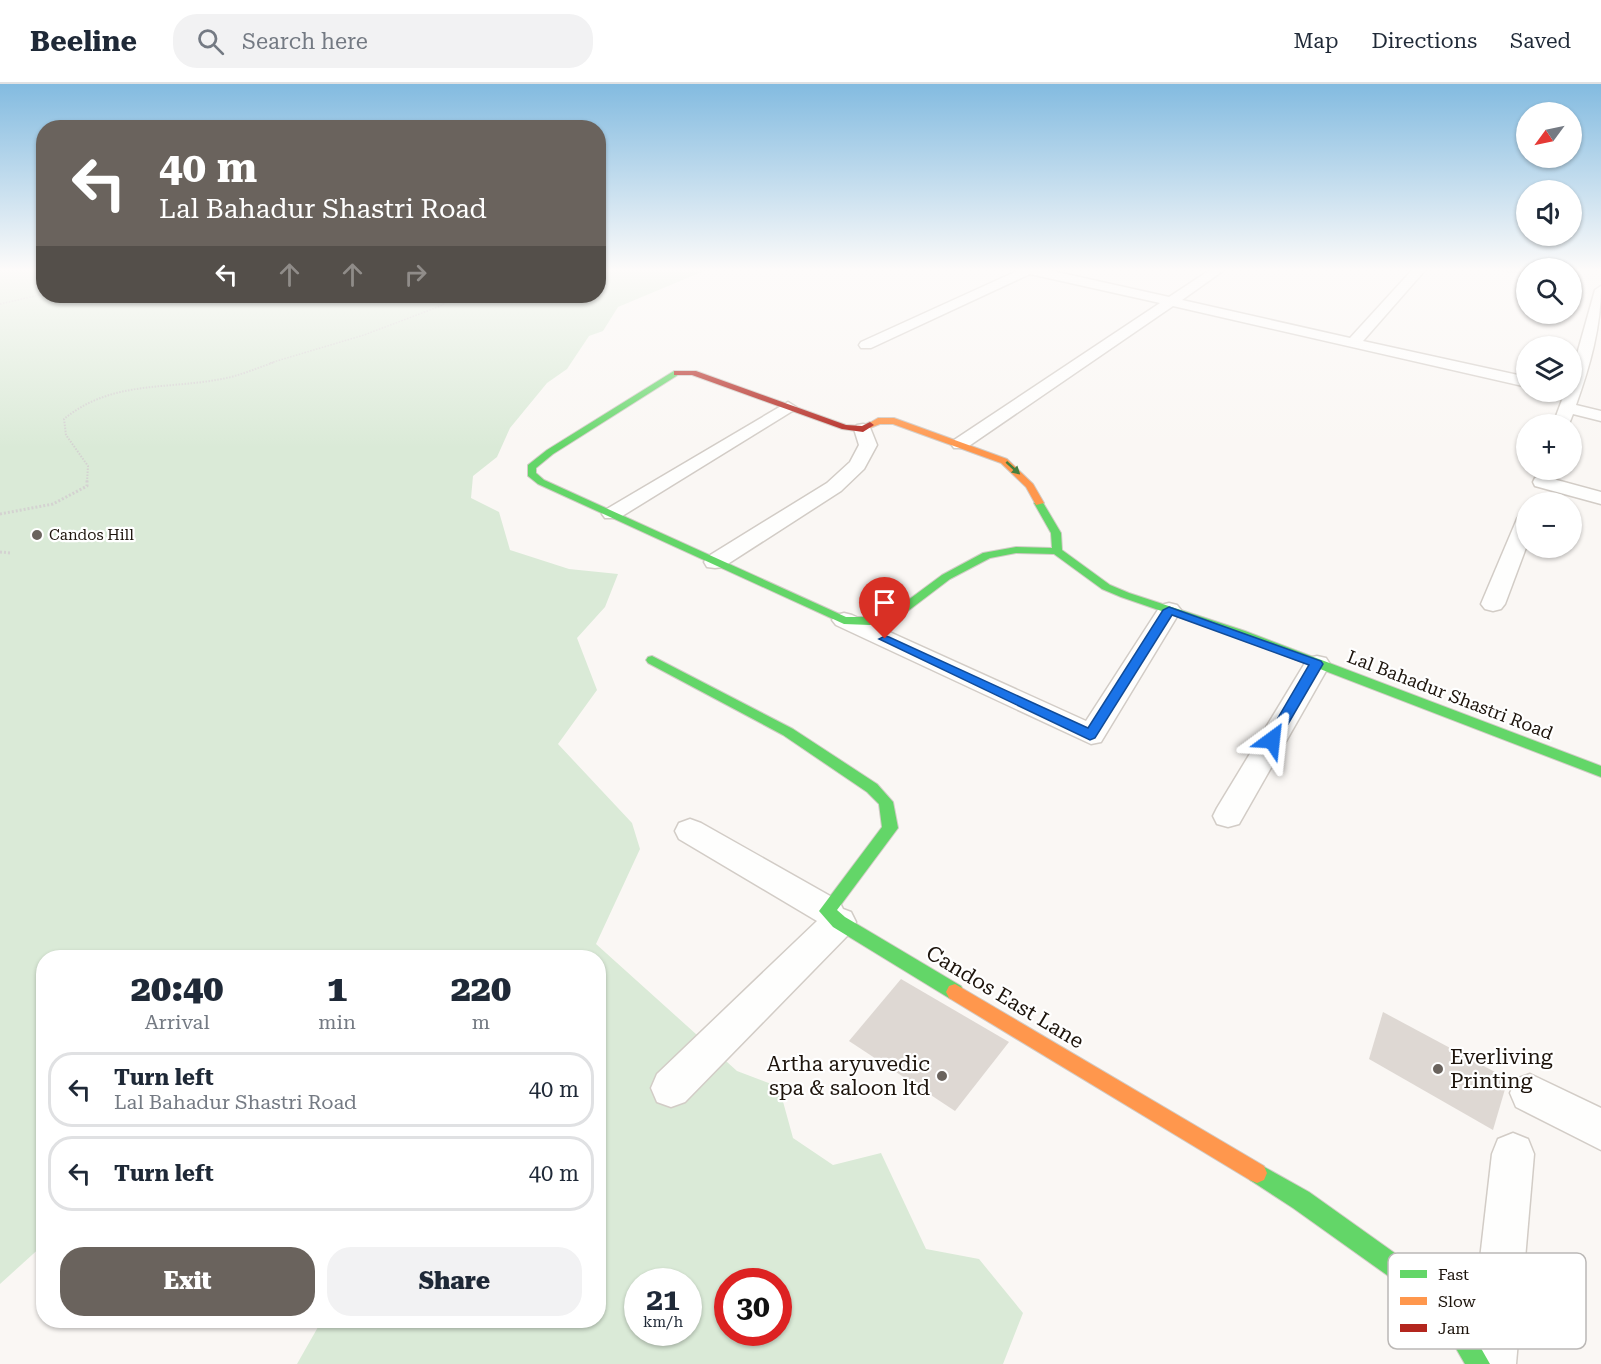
<!DOCTYPE html>
<html lang="en">
<head>
<meta charset="utf-8">
<style>
	body { margin:0; font-family:"Roboto Serif",serif; background:#f2f2f3; color:#1f2937; height:100vh; display:flex; flex-direction:column; font-size:22px; white-space:nowrap }
	* { box-sizing:border-box; margin:0 }
	p { font-size:20px; color:#747a83 }
	.icon { flex:none; width:33px; height:33px; fill:none; stroke:currentColor; stroke-width:2; stroke-linecap:round; stroke-linejoin:round }
	.map { position:relative; flex:1; overflow:hidden }
	.details { position:absolute; left:36px; top:866px; width:570px; height:378px; display:flex; flex-direction:column; background:#fff; border-radius:24px; box-shadow:0 2px 4px #0004 }
	.details>* { flex:none }
	.guide { position:absolute; left:36px; top:36px; width:570px; height:183px; border-radius:24px; box-shadow:0 2px 4px #0004; background:#6a635d; color:#fff; overflow:hidden }
	.needle { width:39px; rotate:237deg }
	.controls { position:absolute; left:1516px; top:18px; display:grid; gap:12px }
	.controls a { display:grid; place-items:center; width:66px; height:66px; border-radius:50%; background:#fff; box-shadow:0 2px 4px #0004; font-size:30px }
	.speed { position:absolute; left:624px; top:1184px; display:flex; gap:12px; font-size:30px; font-weight:700; text-align:center }
	.speed>* { display:grid; place-content:center; width:78px; height:78px; border-radius:50%; background:#fff; box-shadow:0 2px 4px #0004; line-height:1 }
	.speed small { font-size:15px; font-weight:400 }
	.speed .limit { border:9px solid #d22; background:#fff; color:#111 }
	.pin { position:absolute; display:grid; place-items:center; width:51px; height:51px; color:#fff; margin:-62px -26px; border-radius:50% 50% 50% 0; rotate:-45deg; box-shadow:0 0 6px #0007 }
	.pin .icon { rotate:45deg }
	.me { position:absolute; width:66px; margin:-33px; rotate:30deg; stroke-linejoin:round; filter:drop-shadow(0 0 4px #0008) }
	.turn { display:flex; align-items:center; gap:21px; height:126px; padding:0 24px; font-size:27px }
	.turn .icon { width:78px; height:78px; stroke-width:2.5 }
	.turn b { display:block; font-size:42px; line-height:51px }
	.lanes { display:flex; align-items:center; height:57px; padding:0 24px; background:#0003; justify-content:center; gap:30px; direction:ltr }
	.lanes .off { opacity:.35 }
	.eta { display:flex; justify-content:space-evenly; align-items:center; height:102px; text-align:center }
	.eta b { font-size:36px; font-weight:800; line-height:42px }
	.button { display:flex; gap:12px; margin-top:auto; padding:12px 24px }
	.button a { flex:1; height:69px; border-radius:24px; background:#6a635d; color:#fff; font-size:24px; font-weight:800; line-height:69px; text-align:center }
	.button a+a { background:#f2f2f3; color:#1f2937 }
	ul { padding:0; list-style:none }
	li { display:flex; align-items:center; gap:18px; height:75px; margin:0 12px 9px; padding:0 12px; border:3px solid #e0e1e3; border-radius:24px }
	li div { flex:1 }
	li b { display:block; font-size:22px }
	li em { font-style:normal }
	header { display:flex; align-items:center; gap:36px; box-sizing:border-box; height:84px; padding:0 30px; background:#fff; border-bottom:2px solid #e0e1e3 }
	header strong { font-size:28px }
	nav { display:flex; gap:33px; margin-inline-start:auto; font-size:21px }
	.search { width:420px; height:54px; background:#f2f2f3; display:flex; align-items:center; gap:15px; box-sizing:border-box; padding:0 21px; border-radius:24px; color:#747a83; font-size:22px }
	.map>svg:first-child { display:block }
	.green { fill:#daead7; fill-rule:evenodd }
	.building { fill:#ded8d3 }
	.lines { fill:none; stroke-linecap:round; stroke-linejoin:round }
	.street-casing { stroke:#d2ccc6; stroke-width:3 }
	.fast-casing { stroke:#d2ccc6; stroke-width:2 }
	.slow-casing { stroke:#d2ccc6; stroke-width:2 }
	.jam-casing { stroke:#d2ccc6; stroke-width:2 }
	.path-far2 { stroke:#d4d2d1; stroke-width:1.5; stroke-dasharray:1.5 1.5; stroke-linecap:butt }
	.path-far1 { stroke:#d4d2d1; stroke-width:2; stroke-dasharray:1.5 1.5; stroke-linecap:butt }
	.path { stroke:#d4d2d1; stroke-width:3; stroke-dasharray:2 2; stroke-linecap:butt }
	.street { fill:#fefefd; fill-rule:evenodd }
	.fast { fill:#63d668; fill-rule:evenodd }
	.slow { fill:#ff974d; fill-rule:evenodd }
	.jam { fill:#b3261e; fill-rule:evenodd }
	.oneway { fill:#447f3f }
	.route { fill:#1a73e8; stroke:#114b97; stroke-width:1.5 }
	.poi-dot { fill:#6a635d; stroke:#fff; stroke-width:2 }
	.labels { text-anchor:middle; stroke-width:4.5; stroke-linejoin:round; paint-order:stroke }
	.far-poi-label { font-size:15px; fill:#1d140c; stroke:#fff; text-anchor:start }
	.street-label { font-size:18px; fill:#1d140c; stroke:#fff }
	.near-street-label { font-size:21px; fill:#1d140c; stroke:#fff }
	.near-poi-label { font-size:21px; fill:#1d140c; stroke:#fff; text-anchor:start }
	.key { fill:#fff; stroke:#bbb8b6; stroke-width:1.5 }
	.key-label { font-size:16px; fill:#1d140c }
</style>
</head>
<body>
<header>
<strong>Beeline</strong>
<div class="search"><svg class="icon" aria-label="search" viewBox="0 0 24 24"><circle cx="10" cy="10" r="6"/><path d="M15 15l6 6"/></svg>Search here</div>
<nav><a>Map</a><a>Directions</a><a>Saved</a></nav>
</header>
<div class="map">
<svg width="1601" height="1280" viewBox="0 0 1601 1280">
	<rect width="100%" height="100%" fill="#faf7f4"/>
	<path class="green" d="M0,184h43l1,28h554l1,-28h112l-93,39 -15,24 -14,5 -22,33 -20,14 -37,45 -13,29 -24,19 -2,22 28,14 11,38 59,19 49,5 -13,33 -28,31 20,52 -39,54 74,79 8,26 -44,95 141,127 42,16 14,51 40,27 48,-12 45,96 53,10 44,54 -20,51h-706l25,-44h276v-363h-163l-38,-7 -14,7h-339l-1,288 -43,39zM638,1197h50v51h-50zM728,1197h50v51h-50z"/>
	<g class="building">
		<polygon points="1490,184 1527,184 1527,191 1489,186"/>
		<polygon points="901,895 1009,958 955,1027 849,957"/>
		<polygon points="1383,928 1508,995 1493,1046 1369,975"/>
	</g>
	<g class="lines">
		<g class="street-casing">
			<g id="street">
				<polygon points="1015,184 1039,184 1169,213 1213,184 1227,184 1182,216 1350,254 1414,184 1427,184 1363,257 1527,293 1527,303 1173,222 966,364 954,364 951,360 954,356 1160,219 1030,190 871,264 861,264 859,261 861,258 1017,187"/>
				<path d="M1601,202c0,41 -11,80 -25,119l25,6v10l-28,-7 -4,10h-16l12,-32h7v-20l23,-82z"/>
				<polygon points="788,318 796,323 794,326 619,434 605,434 602,430 605,426"/>
				<polygon points="863,340 869,341 877,361 864,385 841,407 723,483 715,484 707,483 704,478 707,473 827,399 850,378 859,361 854,345 857,341"/>
				<polygon points="1542,392 1601,408 1601,420 1535,402 1533,398 1535,394"/>
				<polygon points="1527,429 1527,461 1505,520 1501,525 1493,527 1485,525 1481,520 1517,435 1520,431"/>
				<polygon points="1169,519 1177,521 1181,526 1101,658 1091,660 836,541 832,536 836,531 844,529 852,531 1086,637 1161,521"/>
				<polygon points="1317,572 1326,574 1330,580 1239,740 1228,743 1217,740 1213,732 1217,724 1308,574"/>
				<polygon points="690,735 701,739 839,817 843,825 851,828 856,838 851,848 685,1018 671,1023 657,1018 651,1004 657,990 817,837 679,755 675,747 679,739"/>
				<polygon points="1530,990 1601,1024 1601,1066 1516,1023 1510,1009 1516,995"/>
				<polygon points="1513,1049 1528,1055 1534,1070 1516,1280 1468,1280 1492,1070 1498,1055"/>
			</g>
		</g>
		<g class="fast-casing">
			<g id="fast">
				<polygon points="674,287 681,289 553,370 536,384 536,389 544,396 846,533 870,533 892,528 942,491 983,469 1016,463 1052,464 1051,449 1034,419 1042,417 1061,449 1062,466 1110,501 1129,509 1245,547 1601,682 1601,693 1237,553 1121,513 1102,505 1054,470 1016,469 990,474 950,495 900,533 870,541 844,540 538,400 528,392 528,381 547,366"/>
				<polygon points="652,572 793,645 877,700 893,718 898,744 837,826 845,833 961,902 964,908 961,914 955,916 949,914 833,843 819,827 882,743 879,720 867,708 783,651 648,579 646,576 648,573"/>
				<polygon points="1257,1079 1309,1108 1403,1175 1462,1231 1490,1280 1465,1280 1446,1247 1387,1191 1293,1124 1250,1096 1247,1089 1250,1082"/>
			</g>
		</g>
		<g class="slow-casing">
			<g id="slow">
				<polygon points="894,334 1007,375 1033,400 1044,419 1036,421 1026,403 1001,379 893,340 880,340 870,344 866,341 878,334"/>
				<polygon points="955,900 1264,1082 1267,1089 1264,1096 1257,1099 1250,1096 949,914 946,908 949,902"/>
			</g>
		</g>
		<g class="jam-casing">
			<polygon id="jam" points="674,287 696,287 846,341 862,342 870,338 874,341 863,348 842,345 692,291 674,291"/>
		</g>
		<g class="path-far2">
			<polyline points="0,220 44,210"/>
			<polyline points="270,279 364,251 443,221 446,212"/>
		</g>
		<path class="path-far1" d="M87,398l1,-16 -22,-31 -2,-16c50,-41 108,-28 167,-42 15,-4 29,-10 44,-15"/>
		<g class="path">
			<polyline points="0,430 53,420 87,402 87,396"/>
			<polyline points="0,468 11,469"/>
		</g>
		<use href="#street" class="street"/>
		<use href="#fast" class="fast"/>
		<use href="#slow" class="slow"/>
		<use href="#jam" class="jam"/>
	</g>
	<defs><path id="oneway-solid" d="M-6-.8H1V-3.2L6.5 0L1 3.2V.8H-6Z" transform="scale(1.5)"/></defs>
	<use class="oneway" href="#oneway-solid" transform="translate(1013 384) rotate(42)"/>
	<linearGradient id="sky" x2="0" y2="1"><stop stop-color="#83bbe0"/><stop offset="0.51" stop-color="#fdfbfa"/><stop offset="1" stop-color="#fdfbfa" stop-opacity="0"/></linearGradient>
	<rect width="1601" height="364" fill="url(#sky)"/>
	<polygon class="route" points="1169,523 1321,577 1323,580 1277,659 1272,660 1265,656 1309,581 1172,531 1095,654 1090,656 879,555 885,552 889,553 1088,644 1163,526"/>
	<g class="poi-dot">
		<circle cx="37" cy="451" r="6"/>
		<circle cx="1438" cy="985" r="6"/>
		<circle cx="942" cy="992" r="6"/>
	</g>
	<g class="labels">
		<g class="far-poi-label">
			<text x="49" y="456">Candos Hill</text>
		</g>
		<g class="street-label">
			<text transform="translate(1450 611) rotate(21)" y="6">Lal Bahadur Shastri Road</text>
		</g>
		<g class="near-street-label">
			<text transform="translate(1005 913) rotate(31)" y="7">Candos East Lane</text>
		</g>
		<g class="near-poi-label">
			<text x="1450" y="980">Everliving<tspan x="1450" dy="24">Printing</tspan></text>
			<text x="930" y="987" text-anchor="end">Artha aryuvedic<tspan x="930" dy="24">spa &amp; saloon ltd</tspan></text>
		</g>
	</g>
	<rect x="1388" y="1169" width="198" height="96" rx="9" class="key"/>
	<rect x="1400" y="1186" width="27" height="8" fill="#63d668"/>
	<rect x="1400" y="1213" width="27" height="8" fill="#ff974d"/>
	<rect x="1400" y="1240" width="27" height="8" fill="#b3261e"/>
	<g class="key-label">
		<text x="1438" y="1196">Fast</text>
		<text x="1438" y="1223">Slow</text>
		<text x="1438" y="1250">Jam</text>
	</g>
</svg>
<div class="controls">
<a><svg class="needle" viewBox="-14 -14 28 28"><path d="M0-13l5 13h-10z" fill="#e53935"/><path d="M0 13l5-13h-10z" fill="#747a83"/></svg></a>
<a><svg class="icon" aria-label="sound" viewBox="0 0 24 24"><path d="M4 9h4l5-4v14l-5-4H4zM17 9q2 3 0 6"/></svg></a>
<a><svg class="icon" aria-label="search" viewBox="0 0 24 24"><circle cx="10" cy="10" r="6"/><path d="M15 15l6 6"/></svg></a>
<a><svg class="icon" aria-label="layers" viewBox="0 0 24 24"><path d="M12 4l9 5-9 5-9-5zM3 14l9 5 9-5"/></svg></a>
<a>+</a>
<a>−</a>
</div>
<div class="speed"><div>21<small>km/h</small></div><div class="limit">30</div></div>
<div class="pin" style="left:885px;top:555px;background:#d93025"><svg class="icon" aria-label="arrive" viewBox="0 0 24 24"><path d="M6 21V4h12l-3 4 3 4H6"/></svg></div>
<svg class="me" style="left:1272px;top:656px" viewBox="-20 -20 40 40"><path d="M0-17L14 15 0 8-14 15z" fill="#1a73e8" stroke="#fff" stroke-width="4"/></svg>
<div class="guide">
<div class="turn"><svg class="icon" aria-label="left" viewBox="0 0 24 24"><path d="M17 20v-9H6M10 6l-5 5 5 5"/></svg><div><b>40 m</b>Lal Bahadur Shastri Road</div></div>
<div class="lanes"><svg class="icon" aria-label="left" viewBox="0 0 24 24"><path d="M17 20v-9H6M10 6l-5 5 5 5"/></svg><svg class="icon off" aria-label="ahead" viewBox="0 0 24 24"><path d="M12 20V5M6 11l6-6 6 6"/></svg><svg class="icon off" aria-label="ahead" viewBox="0 0 24 24"><path d="M12 20V5M6 11l6-6 6 6"/></svg><svg class="icon off" aria-label="right" viewBox="0 0 24 24"><path d="M7 20v-9h11M14 6l5 5-5 5"/></svg></div>
</div>
<section class="details">
<div class="eta">
<div><b>20:40</b><p>Arrival</p></div>
<div><b>1</b><p>min</p></div>
<div><b>220</b><p>m</p></div>
</div>
<ul>
<li><svg class="icon" aria-label="left" viewBox="0 0 24 24"><path d="M17 20v-9H6M10 6l-5 5 5 5"/></svg><div><b>Turn left</b><p>Lal Bahadur Shastri Road</p></div><em>40 m</em></li>
<li><svg class="icon" aria-label="left" viewBox="0 0 24 24"><path d="M17 20v-9H6M10 6l-5 5 5 5"/></svg><div><b>Turn left</b></div><em>40 m</em></li>
</ul>
<div class="button"><a>Exit</a><a>Share</a></div>
</section>
</div>
</body>
</html>
